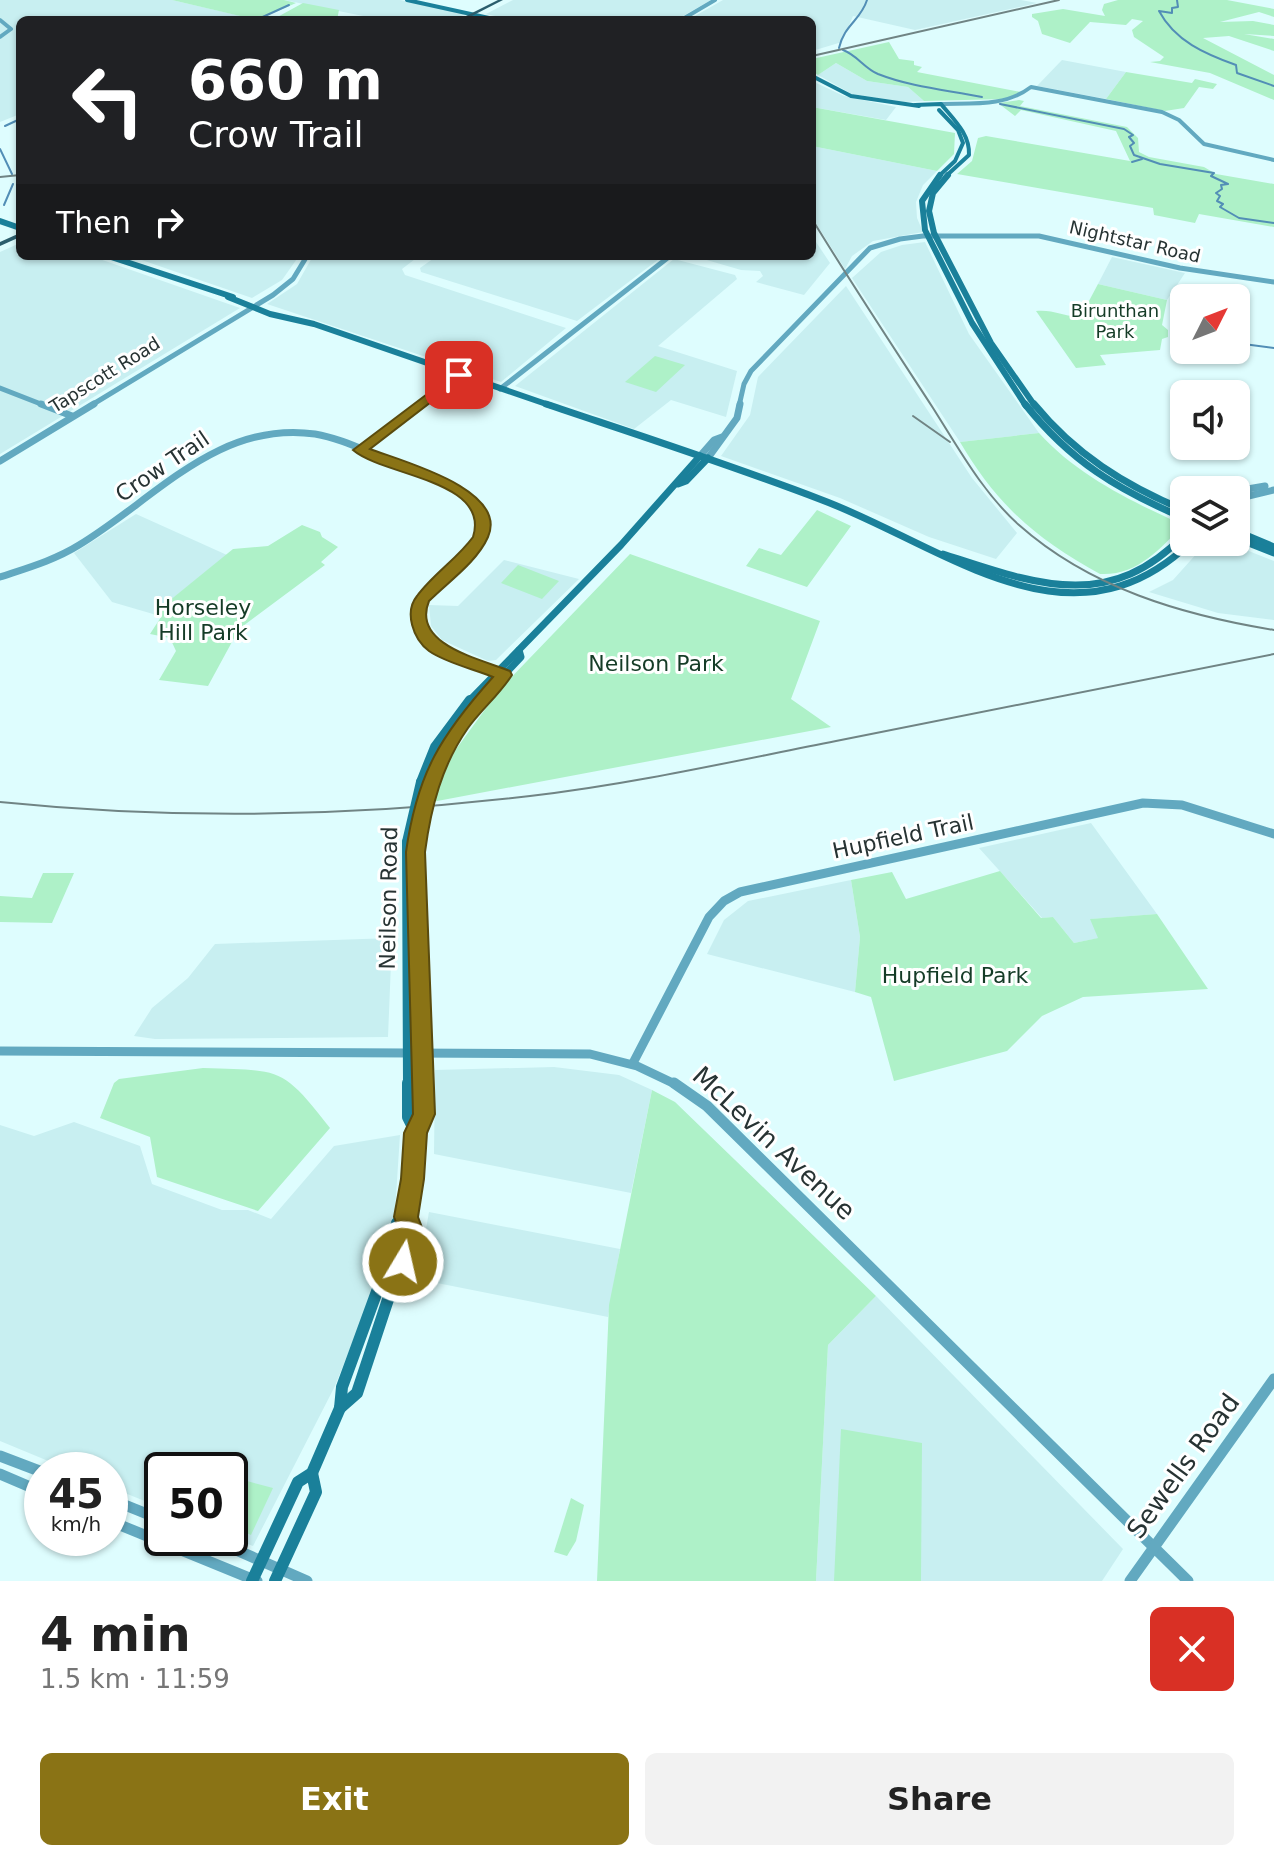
<!DOCTYPE html>
<html lang="en">
<head>
<meta charset="utf-8">
<style>
	body { margin:0; font-family:"DejaVu Sans",sans-serif; background:#f2f2f2; color:#222; height:100vh; display:flex; flex-direction:column; font-size:30px; white-space:nowrap }
	* { box-sizing:border-box; margin:0 }
	p { font-size:26px; color:#767676 }
	.icon { flex:none; width:44px; height:44px; fill:none; stroke:currentColor; stroke-width:2; stroke-linecap:round; stroke-linejoin:round }
	.map { position:relative; height:1581px; overflow:hidden }
	.details { display:flex; flex-direction:column; background:#fff; flex:1 }
	.details>* { flex:none }
	.hud { position:absolute; left:16px; top:16px; width:800px; height:244px; border-radius:12px; box-shadow:0 2px 6px #0004; background:#202124; color:#fff; overflow:hidden }
	.needle { width:52px; rotate:48deg }
	.buttons { position:absolute; left:1170px; top:284px; display:grid; gap:16px }
	.buttons a { display:grid; place-items:center; width:80px; height:80px; border-radius:12px; background:#fff; box-shadow:0 2px 6px #0004; font-size:40px }
	.speed { position:absolute; left:24px; top:1452px; display:flex; gap:16px; font-size:40px; font-weight:700; text-align:center }
	.speed>* { display:grid; place-content:center; width:104px; height:104px; border-radius:50%; background:#fff; box-shadow:0 2px 6px #0004; line-height:1 }
	.speed small { font-size:20px; font-weight:400 }
	.speed .limit { border:4px solid #111; border-radius:12px; background:#fff; color:#111 }
	.pin { position:absolute; display:grid; place-items:center; width:68px; height:68px; color:#fff; margin:-34px; border-radius:16px; box-shadow:0 4px 12px #0006 }
	.me { position:absolute; width:88px; margin:-44px; rotate:9deg; stroke-linejoin:round; filter:drop-shadow(0 0 6px #0008) }
	.turn { display:flex; align-items:center; gap:28px; height:168px; padding:0 40px; font-size:36px }
	.turn .icon { width:104px; height:104px; stroke-width:2.5 }
	.turn b { display:block; font-size:56px; line-height:68px }
	.then { display:flex; align-items:center; height:76px; padding:0 40px; background:#0003; gap:16px; font-size:30px }
	.round { display:grid; place-items:center; flex:none; width:84px; height:84px; border-radius:12px; background:#f2f2f2 }
	.overview { display:flex; align-items:center; justify-content:space-between; height:136px; padding:0 40px }
	h1 { font-size:48px; font-weight:800; line-height:60px }
	.cta { display:flex; gap:16px; margin-top:auto; padding:16px 40px }
	.cta a { flex:1; height:92px; border-radius:12px; background:#8a7315; color:#fff; font-size:32px; font-weight:800; line-height:92px; text-align:center }
	.cta a+a { background:#f2f2f2; color:#222 }
	.map>svg:first-child { display:block }
	.built { fill:#c8eff1 }
	.green { fill:#aef1c8 }
	.lines { fill:none; stroke-linecap:round; stroke-linejoin:round }
	.stream { stroke:#528eb6; stroke-width:2 }
	.tertiary-far4 { stroke:#62a9c0; stroke-width:4 }
	.tertiary-far3 { stroke:#62a9c0; stroke-width:5 }
	.tertiary-far2 { stroke:#62a9c0; stroke-width:7 }
	.tertiary-far1 { stroke:#62a9c0; stroke-width:9 }
	.tertiary { stroke:#62a9c0; stroke-width:11 }
	.secondary-far4 { stroke:#1a809a; stroke-width:4 }
	.secondary-far3 { stroke:#1a809a; stroke-width:6 }
	.secondary-far2 { stroke:#1a809a; stroke-width:7 }
	.secondary-far1 { stroke:#1a809a; stroke-width:10 }
	.secondary { stroke:#1a809a; stroke-width:12 }
	.primary { fill:#2b5e6d; fill-rule:evenodd }
	.rail { stroke:#708484; stroke-width:2 }
	.secondary-bridge { stroke:#1a809a; stroke-width:10 }
	.route { fill:#8a7315; stroke:#5a4b0e; stroke-width:2 }
	.labels { text-anchor:middle; stroke-width:6; stroke-linejoin:round; paint-order:stroke }
	.far-street-label { font-size:18px; fill:#273333; stroke:#fff }
	.far-park-label { font-size:18px; fill:#153c27; stroke:#fff }
	.street-label { font-size:22px; fill:#273333; stroke:#fff }
	.park-label { font-size:22px; fill:#153c27; stroke:#fff }
	.near-street-label { font-size:26px; fill:#273333; stroke:#fff }
</style>
</head>
<body>
<div class="map">
<svg width="1274" height="1581" viewBox="0 0 1274 1581">
	<rect width="100%" height="100%" fill="#defdfe"/>
	<g class="built">
		<polygon points="0,0 172,0 254,19 20,20 20,114 0,122"/>
		<polygon points="284,0 400,0 465,14 453,20 383,20"/>
		<polygon points="513,0 711,0 676,20 514,20 486,14"/>
		<polygon points="723,0 1021,0 1037,3 915,30 853,16 842,42 812,51 812,20 688,20"/>
		<polygon points="1062,60 1126,72 1106,99 1037,86"/>
		<polygon points="836,63 867,81 908,87 924,101 905,102 852,94 818,75"/>
		<polygon points="812,81 844,96 896,107 886,120 812,107"/>
		<polygon points="812,146 937,171 923,185 916,202 917,218 923,232 873,241 852,256 845,269 812,217"/>
		<polygon points="812,236 830,263 804,295 756,282 763,276 760,271 741,270 693,256 812,256"/>
		<polygon points="925,242 969,334 1039,433 960,442 852,278 881,252 902,245"/>
		<polygon points="20,243 20,256 91,256 240,308 0,454 0,252"/>
		<polygon points="130,256 299,256 282,280 252,298"/>
		<polygon points="313,256 419,256 402,269 405,275 566,328 501,382 267,304 297,284"/>
		<polygon points="437,256 663,256 577,321 421,272 420,268"/>
		<polygon points="1112,257 1185,273 1167,300 1098,284"/>
		<polygon points="674,259 735,275 737,279 658,346 737,371 726,417 671,400 634,429 515,386"/>
		<polygon points="846,286 972,478 1017,533 996,559 929,537 840,498 721,456 750,415 758,377"/>
		<polygon points="136,514 227,555 153,614 112,602 74,553"/>
		<polygon points="1207,542 1226,542 1274,561 1274,620 1218,613 1149,592 1173,580"/>
		<polygon points="504,560 579,579 496,660 488,661 442,640 431,626 429,605 458,606"/>
		<polygon points="1091,823 1157,914 1091,919 1099,938 1074,943 1053,917 1042,918 979,848"/>
		<polygon points="851,880 860,937 855,992 707,954 724,920 748,901"/>
		<polygon points="392,938 388,1037 155,1039 134,1036 152,1008 188,978 215,944"/>
		<polygon points="554,1067 619,1075 652,1090 631,1193 434,1154 435,1070"/>
		<polygon points="74,1122 140,1146 152,1184 222,1210 248,1210 271,1219 334,1146 400,1135 394,1226 370,1298 335,1386 253,1546 230,1537 230,1470 162,1470 162,1508 110,1487 110,1470 70,1470 0,1441 0,1125 34,1136"/>
		<polygon points="429,1212 620,1249 608,1317 417,1279"/>
		<polygon points="876,1296 1123,1549 1102,1581 816,1581 828,1345"/>
	</g>
	<g class="green">
		<polygon points="172,0 284,0 296,3 257,20"/>
		<polygon points="1118,0 1227,0 1274,9 1274,17 1259,12 1220,22 1253,21 1274,25 1274,36 1244,34 1274,39 1274,51 1229,36 1203,38 1274,75 1274,100 1210,73 1150,62 1160,61 1164,57 1134,37 1132,30 1143,21 1132,19 1126,25 1090,22 1070,43 1042,34 1038,21 1032,17 1032,14 1063,9 1105,16 1102,10 1104,4"/>
		<polygon points="303,3 339,10 337,20 272,20"/>
		<polygon points="889,42 899,59 914,61 914,65 922,67 917,72 1021,92 1005,99 924,101 908,87 867,81 836,63 818,75 812,71 812,59"/>
		<polygon points="1126,72 1192,83 1195,79 1217,84 1213,89 1199,87 1184,108 1165,111 1106,99"/>
		<polygon points="1019,100 1024,101 1020,106 1127,127 1138,138 1139,152 1149,157 1204,167 1216,174 1274,184 1274,227 1199,214 1195,223 1154,215 1153,208 957,174 972,161 978,138 986,136 1130,161 1116,131 1021,110 1015,116 998,103"/>
		<polygon points="812,107 955,133 954,154 937,171 812,146"/>
		<path d="M1098,284l69,16 -5,25 6,5v7l-6,2 -2,11 -60,5 6,10 -30,3 -40,-57c18,-2 30,7 45,5z"/>
		<polygon points="655,356 685,365 656,392 625,382"/>
		<path d="M1039,433c39,43 92,68 144,92 -23,24 -46,51 -83,49 -64,-35 -103,-69 -140,-132z"/>
		<polygon points="817,510 851,526 807,587 746,566 759,548 781,555"/>
		<polygon points="302,525 320,532 322,537 338,547 321,562 325,565 239,629 208,686 159,680 176,651 170,638 150,634 161,617 153,614 233,549 268,546"/>
		<polygon points="630,554 820,621 791,699 831,727 432,802 454,752 500,689"/>
		<polygon points="518,565 559,581 542,599 501,583"/>
		<polygon points="1000,871 1041,918 1053,917 1074,943 1098,938 1090,919 1157,914 1208,989 1083,997 1042,1016 1007,1051 894,1081 871,997 855,992 860,937 851,880 892,872 906,899"/>
		<polygon points="43,873 74,873 52,923 0,922 0,896 32,898"/>
		<path d="M203,1068c78,3 78,-3 127,60l-72,83 -101,-34 -7,-40 -50,-19 14,-35 5,-4z"/>
		<polygon points="652,1090 675,1102 876,1296 828,1345 816,1581 597,1581 609,1305"/>
		<polygon points="841,1429 922,1443 921,1581 834,1581"/>
		<polygon points="247,1481 273,1488 251,1535 230,1526"/>
		<polygon points="571,1498 584,1505 576,1541 567,1556 554,1552"/>
	</g>
	<g class="lines">
		<g class="stream">
			<path d="M1177,0l1,7 -6,1v5l-13,-2c16,30 46,43 77,54l1,8 37,13"/>
			<polyline points="256,20 289,5"/>
			<path d="M839,48c5,-23 22,-28 28,-48"/>
			<path d="M843,50c14,5 21,18 35,24 33,13 69,16 104,23"/>
			<polyline points="1000,104 1124,129 1133,135 1129,137 1134,143 1130,146 1134,155 1160,164 1214,173 1211,176 1228,184 1221,185 1222,189 1216,193 1220,196 1217,201 1223,204 1220,207 1239,218 1274,223"/>
			<polyline points="5,126 20,119"/>
			<polyline points="0,149 12,174"/>
			<polyline points="1132,162 1142,159"/>
			<polyline points="4,205 13,184"/>
			<polyline points="1180,335 1184,336"/>
			<polyline points="1236,343 1274,348"/>
		</g>
		<g class="tertiary-far4">
			<polyline points="0,20 11,29 0,37"/>
			<polyline points="681,20 715,0"/>
			<path d="M941,104c31,-1 64,3 90,-17l131,25 17,8 25,24 70,16"/>
		</g>
		<g class="tertiary-far3">
			<polyline points="0,388 46,406"/>
			<polyline points="500,389 670,256"/>
			<polyline points="90,406 273,295 293,279 307,256"/>
			<polyline points="418,406 459,375"/>
			<polyline points="739,406 744,384 751,371 870,248 900,239 923,236 1039,236 1180,268 1274,282"/>
		</g>
		<g class="tertiary-far2">
			<polyline points="41,404 72,416"/>
			<polyline points="360,450 421,404"/>
			<polyline points="700,456 714,440 722,437"/>
			<polyline points="708,458 737,418 740,404"/>
			<polyline points="0,461 94,404"/>
			<polyline points="1236,491 1265,486"/>
			<polyline points="1236,499 1274,490"/>
			<path d="M0,577c27,-9 55,-17 79,-32 75,-45 139,-125 236,-111 24,4 46,15 69,24 39,17 70,23 99,55 0,49 -49,55 -62,93 -2,5 -2,13 -2,19l22,26 61,23"/>
		</g>
		<g class="tertiary-far1">
			<polyline points="0,1051 590,1054 637,1066 677,1085"/>
			<polyline points="633,1063 709,917 724,901 740,892 1143,803 1182,805 1274,834"/>
		</g>
		<g class="tertiary">
			<polyline points="674,1083 707,1106 1188,1581"/>
			<polyline points="0,1456 42,1472"/>
			<polyline points="0,1474 42,1492"/>
			<polyline points="110,1499 162,1520"/>
			<polyline points="110,1521 257,1581"/>
			<polyline points="209,1538 307,1581"/>
			<polyline points="1130,1581 1274,1379"/>
		</g>
		<g class="secondary-far4">
			<polyline points="407,0 498,20"/>
			<polyline points="812,76 851,96 919,106"/>
			<path d="M915,105l26,-1c13,16 29,30 28,51l-24,22"/>
			<polyline points="938,177 955,161 963,143 958,130 939,110"/>
		</g>
		<g class="secondary-far3">
			<polyline points="940,175 922,201 925,230 972,323 1026,406"/>
			<polyline points="948,175 933,193 929,211 934,233 991,343 1035,406"/>
			<polyline points="0,221 20,228"/>
			<polyline points="108,256 233,297"/>
			<polyline points="228,297 270,314 314,324 552,406"/>
		</g>
		<g class="secondary-far2">
			<path d="M546,404c92,31 185,61 276,96 121,45 249,158 369,42"/>
			<path d="M1025,404c45,57 93,86 159,114"/>
			<path d="M1034,404c41,50 90,81 150,106"/>
			<polyline points="678,484 686,481 708,458"/>
			<polyline points="1236,531 1274,547"/>
			<polyline points="1236,538 1274,553"/>
			<path d="M943,554c90,29 165,60 241,-19"/>
			<polyline points="468,702 621,545 700,456"/>
			<polyline points="479,702 521,657 519,650"/>
		</g>
		<g class="secondary-far1">
			<polyline points="421,782 435,747 470,700"/>
			<polyline points="430,782 445,747 480,700"/>
			<polyline points="407,842 408,1085"/>
			<polyline points="417,842 423,1085"/>
		</g>
		<g class="secondary">
			<polyline points="416,1133 424,1114 423,1083"/>
			<polyline points="340,1408 357,1393 411,1230 406,1217 413,1179 416,1133 408,1117 408,1083"/>
			<polyline points="252,1581 298,1482 312,1473 340,1408 342,1387 383,1275 397,1223 406,1217"/>
			<polyline points="275,1581 316,1492 312,1473"/>
		</g>
		<g class="primary">
			<polygon points="498,0 503,0 464,20 458,20"/>
			<polygon points="20,233 20,237 0,246 0,242"/>
		</g>
		<g class="rail">
			<polyline points="812,56 1059,0"/>
			<polyline points="0,177 20,175"/>
			<path d="M812,219c39,64 80,126 121,189 26,41 50,85 86,117 71,63 163,90 255,105"/>
			<polyline points="913,416 950,442"/>
			<path d="M0,802c176,18 354,15 530,-6 103,-12 204,-35 306,-55 146,-29 292,-58 438,-87"/>
		</g>
		<g class="secondary-bridge">
			<polyline points="407,842 421,782"/>
			<polyline points="417,842 430,782"/>
		</g>
	</g>
	<path class="route" d="M455,373l11,2 -96,74c31,12 139,40 118,88 -11,25 -40,45 -59,64 -18,44 52,58 81,70l2,4c-12,19 -31,35 -44,53 -26,37 -37,79 -43,124l10,262 -8,19 -3,46 -6,38 5,13 -12,41 -8,4 -9,-4 -4,-9 9,-32 -5,-13 7,-38 3,-46 9,-19 -7,-262c11,-79 35,-117 87,-175 -19,-8 -47,-14 -64,-26 -16,-12 -25,-39 -12,-55 16,-22 40,-37 56,-59 18,-57 -90,-61 -120,-87z"/>
	<g class="labels">
		<g class="far-street-label">
			<text transform="translate(1135 242) rotate(13)" y="6">Nightstar Road</text>
			<text transform="translate(105 375) rotate(-32)" y="6">Tapscott Road</text>
		</g>
		<g class="far-park-label">
			<text x="1115" y="317">Birunthan<tspan x="1115" dy="21">Park</tspan></text>
		</g>
		<g class="street-label">
			<text transform="translate(162 466) rotate(-34)" y="8">Crow Trail</text>
			<text transform="translate(903 836) rotate(-12)" y="8">Hupfield Trail</text>
			<text transform="translate(388 898) rotate(-89)" y="8">Neilson Road</text>
		</g>
		<g class="park-label">
			<text x="203" y="615">Horseley<tspan x="203" dy="25">Hill Park</tspan></text>
			<text x="656" y="671">Neilson Park</text>
			<text x="955" y="983">Hupfield Park</text>
		</g>
		<g class="near-street-label">
			<text transform="translate(774 1143) rotate(43)" y="9">McLevin Avenue</text>
			<text transform="translate(1183 1466) rotate(-54)" y="9">Sewells Road</text>
		</g>
	</g>
</svg>
<div class="buttons">
<a><svg class="needle" viewBox="-14 -14 28 28"><path d="M0-13l5 13h-10z" fill="#e53935"/><path d="M0 13l5-13h-10z" fill="#767676"/></svg></a>
<a><svg class="icon" aria-label="sound" viewBox="0 0 24 24"><path d="M4 9h4l5-4v14l-5-4H4zM17 9q2 3 0 6"/></svg></a>
<a><svg class="icon" aria-label="layers" viewBox="0 0 24 24"><path d="M12 4l9 5-9 5-9-5zM3 14l9 5 9-5"/></svg></a>
</div>
<div class="speed"><div>45<small>km/h</small></div><div class="limit">50</div></div>
<div class="pin" style="left:459px;top:375px;background:#d93025"><svg class="icon" aria-label="arrive" viewBox="0 0 24 24"><path d="M6 21V4h12l-3 4 3 4H6"/></svg></div>
<svg class="me" style="left:403px;top:1262px" viewBox="-20 -20 40 40"><circle r="17" fill="#8a7315" stroke="#fff" stroke-width="3"/><path d="M0-11L8 9 0 5-8 9z" fill="#fff"/></svg>
<div class="hud">
<div class="turn"><svg class="icon" aria-label="left" viewBox="0 0 24 24"><path d="M17 20v-9H6M10 6l-5 5 5 5"/></svg><div><b>660 m</b>Crow Trail</div></div>
<div class="then">Then<svg class="icon" aria-label="right" viewBox="0 0 24 24"><path d="M7 20v-9h11M14 6l5 5-5 5"/></svg></div>
</div>
</div>
<section class="details">
<div class="overview"><div><h1>4 min</h1><p>1.5 km · 11:59</p></div><a class="round" style="background:#d93025;color:#fff"><svg class="icon" aria-label="close" viewBox="0 0 24 24"><path d="M6 6l12 12M18 6L6 18"/></svg></a></div>
<div class="cta"><a>Exit</a><a>Share</a></div>
</section>
</body>
</html>
